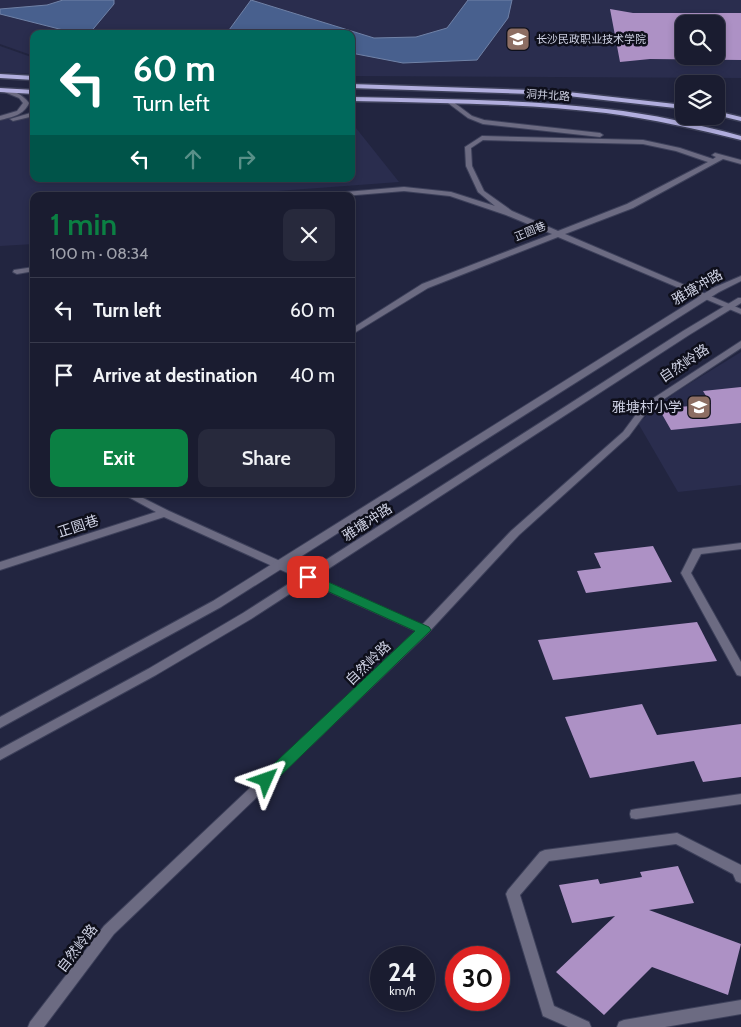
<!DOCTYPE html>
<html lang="en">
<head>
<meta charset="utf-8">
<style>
	body { margin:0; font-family:Cabin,"Noto Sans SC",sans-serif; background:#27293c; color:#f1f3f6; height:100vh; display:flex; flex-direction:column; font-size:19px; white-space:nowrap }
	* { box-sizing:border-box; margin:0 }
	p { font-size:16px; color:#9fa1ab }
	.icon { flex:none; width:28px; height:28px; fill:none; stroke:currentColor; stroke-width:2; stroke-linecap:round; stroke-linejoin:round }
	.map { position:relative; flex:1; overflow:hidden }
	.sheet { position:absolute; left:30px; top:192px; width:325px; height:305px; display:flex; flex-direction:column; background:#1a1c30; border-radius:10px; box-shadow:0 2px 8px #0003,0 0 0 1px #383a4c }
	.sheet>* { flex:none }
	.guide { position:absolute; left:30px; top:30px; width:325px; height:152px; border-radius:10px; box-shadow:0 2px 8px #0003,0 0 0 1px #383a4c; background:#00695c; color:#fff; overflow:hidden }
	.controls { position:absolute; left:675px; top:15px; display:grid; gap:10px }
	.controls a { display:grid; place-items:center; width:50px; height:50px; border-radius:10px; background:#1a1c30; box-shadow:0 2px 8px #0003,0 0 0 1px #383a4c; font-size:25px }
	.speed { position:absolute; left:370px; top:946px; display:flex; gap:10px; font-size:25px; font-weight:700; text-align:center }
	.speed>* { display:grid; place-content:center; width:65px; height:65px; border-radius:50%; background:#1a1c30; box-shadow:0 2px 8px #0003,0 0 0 1px #383a4c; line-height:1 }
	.speed small { font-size:12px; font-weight:400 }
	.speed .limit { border:8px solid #d22; background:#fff; color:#111 }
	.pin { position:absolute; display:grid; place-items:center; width:42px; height:42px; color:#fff; margin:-21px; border-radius:10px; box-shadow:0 2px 8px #0006 }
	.me { position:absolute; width:55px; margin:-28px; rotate:47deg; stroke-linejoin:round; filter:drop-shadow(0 0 4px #0008) }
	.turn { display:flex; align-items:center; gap:18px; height:105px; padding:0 20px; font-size:22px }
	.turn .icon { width:65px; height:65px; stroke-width:2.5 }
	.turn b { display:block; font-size:35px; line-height:42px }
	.lanes { display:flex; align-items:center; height:48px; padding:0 20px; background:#0003; justify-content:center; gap:25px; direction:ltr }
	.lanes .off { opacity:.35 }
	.round { display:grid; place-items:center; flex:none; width:52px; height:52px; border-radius:10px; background:#27293c }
	.head { display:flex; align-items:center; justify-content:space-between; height:85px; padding:0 20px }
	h1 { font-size:30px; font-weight:600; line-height:38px; color:#0b8043 }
	.primary-button { display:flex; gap:10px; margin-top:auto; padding:10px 20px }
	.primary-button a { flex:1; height:58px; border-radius:10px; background:#0b8043; color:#fff; font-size:20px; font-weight:600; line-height:58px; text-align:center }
	.primary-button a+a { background:#27293c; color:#f1f3f6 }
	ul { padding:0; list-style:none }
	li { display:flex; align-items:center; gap:15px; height:65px; padding:0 20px; border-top:1px solid #383a4c }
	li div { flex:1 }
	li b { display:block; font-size:19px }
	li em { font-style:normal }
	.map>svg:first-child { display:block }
	.built { fill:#2a2d4e; fill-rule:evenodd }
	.water { fill:#48608e; stroke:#7082a7 }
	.building { fill:#ad91c5; fill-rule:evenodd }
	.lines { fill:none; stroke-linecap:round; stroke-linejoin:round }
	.minor-casing { stroke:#3d405a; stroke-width:2 }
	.tertiary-casing { stroke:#3d405a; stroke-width:2 }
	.primary-casing { stroke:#3d405a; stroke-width:3 }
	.minor { fill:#6c6b82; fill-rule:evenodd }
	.tertiary { fill:#6c6b82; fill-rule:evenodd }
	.primary { fill:#b1aede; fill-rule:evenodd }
	.route { fill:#0b8043; stroke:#07532c }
	.labels { text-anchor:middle; stroke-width:5; stroke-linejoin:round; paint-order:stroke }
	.far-poi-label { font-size:11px; fill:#cdd0e2; stroke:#0e0f1b; text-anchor:start }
	.far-street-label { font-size:11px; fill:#cdd0e2; stroke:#0e0f1b }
	.street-label { font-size:14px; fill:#cdd0e2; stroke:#0e0f1b }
	.poi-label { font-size:14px; fill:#cdd0e2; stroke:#0e0f1b; text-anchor:end }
</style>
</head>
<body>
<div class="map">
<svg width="741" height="1027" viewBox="0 0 741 1027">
	<rect width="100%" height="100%" fill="#222540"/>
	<g class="built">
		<path d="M0,0h741v78l-390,-2v-42h-317v22l-34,-12zM684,24h32v32h-32z"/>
		<polygon points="0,46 34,58 34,74 0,72"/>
		<polygon points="6,116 34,116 34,179 351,179 351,126 356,128 399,182 211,196 34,196 34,244 0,246 0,117"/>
		<polygon points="741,352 741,485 678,492 638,423 676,392"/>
	</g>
	<g class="water">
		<polygon points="63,0 114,0 114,4 89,34 79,34 0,14 0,9 47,5"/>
		<polygon points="251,0 374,38 416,37 447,28 468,0 512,0 508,18 477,60 403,63 351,53 351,34 248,34 229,30"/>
	</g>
	<g class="building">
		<path d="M610,9l23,4h108v47l-91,-1 -30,3zM684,24h32v32h-32z"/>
		<polygon points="741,387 741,423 671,430 659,409 711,404 703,391"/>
		<polygon points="653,546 672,582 586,593 577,571 601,568 594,553"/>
		<polygon points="697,622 717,661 553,680 538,640"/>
		<polygon points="642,704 657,735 741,724 741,777 703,782 694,761 590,778 565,717"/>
		<polygon points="678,866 694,903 649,910 741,944 728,995 652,967 604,1015 556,972 615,916 572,923 559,885 598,879 600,884 642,877 640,872"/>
	</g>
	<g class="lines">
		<g class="minor-casing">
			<g id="minor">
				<polygon points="448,101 452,101 472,116 484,120 600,133 603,135 600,137 483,124 468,118 448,103"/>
				<path d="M482,136l161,4 37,8 33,11 3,-2 -4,-2 3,-2 26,7v4l-18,-5 -90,49 -68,26 176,75v5l-183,-77 -130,51 -77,47v-6l71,-45 130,-50 -46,-19 -56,-19 -46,-5 -60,5h-26l4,-2 82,-7 47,5 44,14 -17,-14 -12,-26 -1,-19zM483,140l160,4 33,7 32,11 -81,42 -69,27 -46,-20 -28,-20 -12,-25 -1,-18z"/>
				<polygon points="34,267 34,271 17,274 13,272 14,270"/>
				<polygon points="741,341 741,348 649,409 629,436 519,535 428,633 114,934 44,1027 28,1027 30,1022 104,926 416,631 164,517 0,570 0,562 156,512 123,494 135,494 169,511 422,625 511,531 623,432 643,405"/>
				<polygon points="741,543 741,549 701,554 691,573 741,662 741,676 737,675 681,573 693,549"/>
				<polygon points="741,794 741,804 636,819 631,818 630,814 631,810 636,809"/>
				<polygon points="677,833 741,865 741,883 736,881 733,874 676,844 549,861 520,895 554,1006 589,1022 591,1027 568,1027 543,1016 506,894 508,890 540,852 545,850"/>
				<polygon points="741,1000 741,1014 665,1027 617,1027 619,1022 624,1020"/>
			</g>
		</g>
		<g class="tertiary-casing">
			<g id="tertiary">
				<path d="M2,89c10,0 21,6 27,14 -5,12 -17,14 -29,17v-4l17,-5 6,-8 -4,-5 -17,-7z"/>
				<polygon points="34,112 34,116 13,121 10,119"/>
				<polygon points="741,276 741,281 719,292 221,607 0,728 0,717 213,601 713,288"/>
				<polygon points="738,298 741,298 741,303 689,335 251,619 156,675 0,760 0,749 148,669 243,613 683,331"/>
			</g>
		</g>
		<g class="primary-casing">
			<g id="primary">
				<polygon points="0,74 34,76 34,80 0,78"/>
				<polygon points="351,84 559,91 684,105 684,109 559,95 351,88"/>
				<polygon points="0,88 34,90 34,94 0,92"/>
				<path d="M351,97c85,2 171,2 255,12 46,5 91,15 135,27v4c-44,-11 -89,-21 -135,-27 -84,-10 -170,-10 -255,-12z"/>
				<polygon points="716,111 741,117 741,121 716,115"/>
			</g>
		</g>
		<use href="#minor" class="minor"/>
		<use href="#tertiary" class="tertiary"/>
		<use href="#primary" class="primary"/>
	</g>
	<polygon class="route" points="308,573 429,627 431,630 272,784 266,786 261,784 259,780 261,776 415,631 303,580 301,577 303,574"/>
	<defs>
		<g id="university-square" transform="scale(1.25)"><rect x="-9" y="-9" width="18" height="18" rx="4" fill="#8d6e63" stroke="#0e0f1b"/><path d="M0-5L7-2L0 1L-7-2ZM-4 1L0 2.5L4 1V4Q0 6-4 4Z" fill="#fff"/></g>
		<g id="school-square" transform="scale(1.25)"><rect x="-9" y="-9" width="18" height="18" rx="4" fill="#8d6e63" stroke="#0e0f1b"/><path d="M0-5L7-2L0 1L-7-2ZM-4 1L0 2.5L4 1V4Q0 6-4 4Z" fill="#fff"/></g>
	</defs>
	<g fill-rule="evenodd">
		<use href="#university-square" x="518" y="39"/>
		<use href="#school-square" x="699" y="407"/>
	</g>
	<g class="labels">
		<g class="far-poi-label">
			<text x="536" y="43">长沙民政职业技术学院</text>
		</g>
		<g class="far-street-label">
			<text transform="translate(548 95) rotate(4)" y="4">洞井北路</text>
			<text transform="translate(530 231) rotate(-22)" y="4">正圆巷</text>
		</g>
		<g class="street-label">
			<text transform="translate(697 287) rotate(-30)" y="5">雅塘冲路</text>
			<text transform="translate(684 363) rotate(-34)" y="5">自然岭路</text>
			<text transform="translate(367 522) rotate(-33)" y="5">雅塘冲路</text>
			<text transform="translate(78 526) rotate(-18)" y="5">正圆巷</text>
			<text transform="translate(368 663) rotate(-44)" y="5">自然岭路</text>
			<text transform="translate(77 948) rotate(-52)" y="5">自然岭路</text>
		</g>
		<g class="poi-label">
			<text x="682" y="412">雅塘村小学</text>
		</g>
	</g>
</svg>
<div class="controls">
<a><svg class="icon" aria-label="search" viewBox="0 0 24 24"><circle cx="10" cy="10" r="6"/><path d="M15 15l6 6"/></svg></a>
<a><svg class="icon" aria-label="layers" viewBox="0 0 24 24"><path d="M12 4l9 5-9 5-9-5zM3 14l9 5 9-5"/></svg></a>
</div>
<div class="speed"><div>24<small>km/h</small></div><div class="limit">30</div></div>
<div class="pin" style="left:308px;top:577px;background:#d93025"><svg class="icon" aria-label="arrive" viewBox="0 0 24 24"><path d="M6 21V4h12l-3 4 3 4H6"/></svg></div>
<svg class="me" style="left:266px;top:780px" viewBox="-20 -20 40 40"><path d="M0-17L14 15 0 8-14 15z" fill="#0b8043" stroke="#fff" stroke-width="4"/></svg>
<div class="guide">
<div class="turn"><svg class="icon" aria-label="left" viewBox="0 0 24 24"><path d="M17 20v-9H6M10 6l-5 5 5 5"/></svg><div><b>60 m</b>Turn left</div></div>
<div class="lanes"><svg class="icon" aria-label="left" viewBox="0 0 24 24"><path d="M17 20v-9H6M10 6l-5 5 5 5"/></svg><svg class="icon off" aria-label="ahead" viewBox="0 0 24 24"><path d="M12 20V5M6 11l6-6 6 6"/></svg><svg class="icon off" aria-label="right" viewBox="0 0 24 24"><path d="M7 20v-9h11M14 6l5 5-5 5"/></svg></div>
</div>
<section class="sheet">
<div class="head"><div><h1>1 min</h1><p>100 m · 08:34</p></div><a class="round"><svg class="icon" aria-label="close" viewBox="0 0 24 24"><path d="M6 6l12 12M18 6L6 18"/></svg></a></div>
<ul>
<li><svg class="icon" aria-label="left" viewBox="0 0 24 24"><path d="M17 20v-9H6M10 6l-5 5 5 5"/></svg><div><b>Turn left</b></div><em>60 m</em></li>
<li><svg class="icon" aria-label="arrive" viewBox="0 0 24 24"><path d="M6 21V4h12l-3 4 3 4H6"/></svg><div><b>Arrive at destination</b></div><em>40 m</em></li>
</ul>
<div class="primary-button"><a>Exit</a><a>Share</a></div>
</section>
</div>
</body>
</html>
